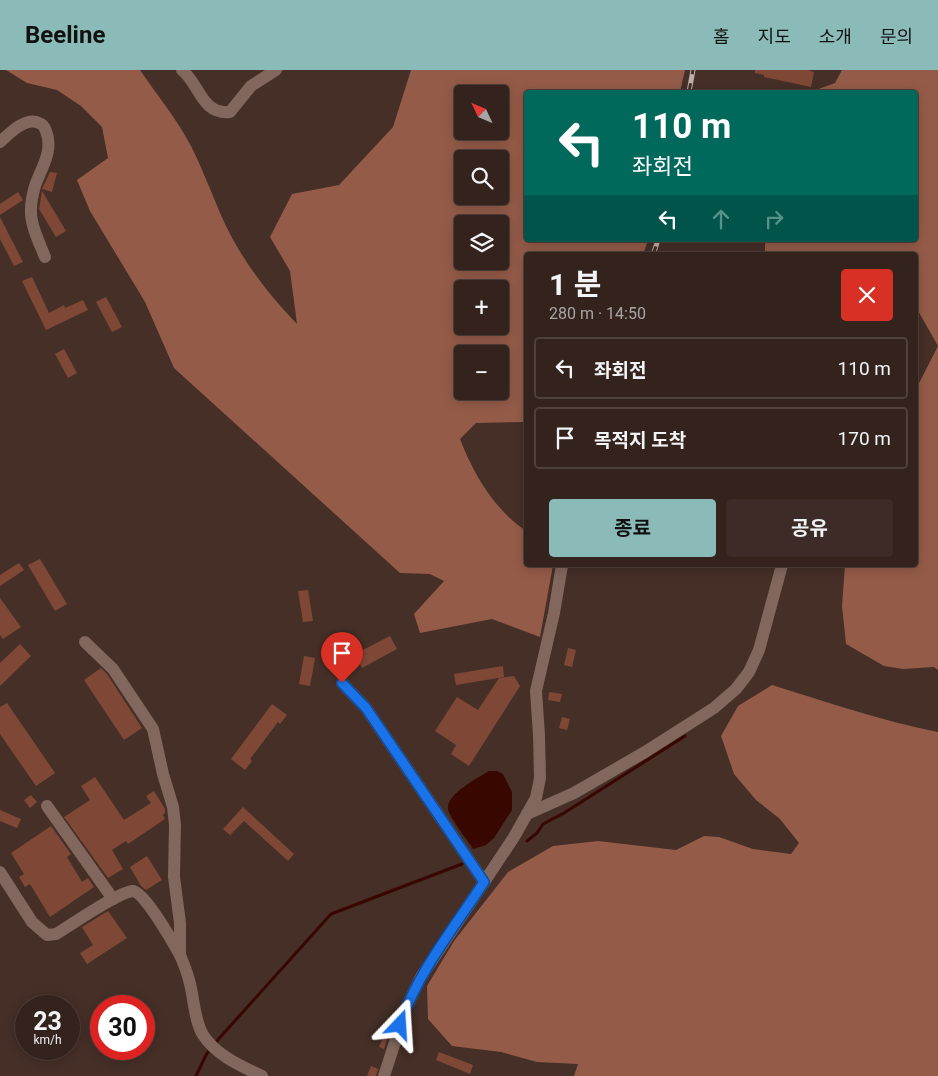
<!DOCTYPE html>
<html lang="ko">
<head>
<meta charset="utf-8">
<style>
	body { margin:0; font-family:Roboto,"Noto Sans KR",sans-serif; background:#3c2b26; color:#f1f3f6; height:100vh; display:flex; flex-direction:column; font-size:19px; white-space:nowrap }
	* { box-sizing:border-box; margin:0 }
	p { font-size:16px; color:#a9a4a4 }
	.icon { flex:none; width:28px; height:28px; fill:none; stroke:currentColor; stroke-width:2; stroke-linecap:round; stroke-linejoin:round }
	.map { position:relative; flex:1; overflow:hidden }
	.details { position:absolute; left:524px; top:182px; width:394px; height:315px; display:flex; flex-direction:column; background:#34231d; border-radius:5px; box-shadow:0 2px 12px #0003,0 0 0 1px #4e403b }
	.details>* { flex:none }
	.banner { position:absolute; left:524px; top:20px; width:394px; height:152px; border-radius:5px; box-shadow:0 2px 12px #0003,0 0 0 1px #4e403b; background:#00695c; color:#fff; overflow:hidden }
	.needle { width:32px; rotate:314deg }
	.controls { position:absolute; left:454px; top:15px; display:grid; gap:10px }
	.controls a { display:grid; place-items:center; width:55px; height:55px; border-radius:5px; background:#34231d; box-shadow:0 2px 12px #0003,0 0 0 1px #4e403b; font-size:25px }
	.speed { position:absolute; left:15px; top:925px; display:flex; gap:10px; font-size:25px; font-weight:700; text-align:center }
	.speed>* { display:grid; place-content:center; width:65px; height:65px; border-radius:50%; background:#34231d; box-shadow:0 2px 12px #0003,0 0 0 1px #4e403b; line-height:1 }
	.speed small { font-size:12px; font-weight:400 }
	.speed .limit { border:8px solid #d22; background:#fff; color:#111 }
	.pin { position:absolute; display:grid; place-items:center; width:42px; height:42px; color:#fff; margin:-51px -21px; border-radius:50% 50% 50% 0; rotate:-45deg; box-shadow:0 0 5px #0007 }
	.pin .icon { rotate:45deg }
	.me { position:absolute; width:55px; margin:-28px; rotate:20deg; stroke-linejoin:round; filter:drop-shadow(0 0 4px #0008) }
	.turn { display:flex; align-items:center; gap:18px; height:105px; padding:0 25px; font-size:22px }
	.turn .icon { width:65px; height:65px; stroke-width:2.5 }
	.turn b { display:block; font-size:35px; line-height:42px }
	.lanes { display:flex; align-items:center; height:48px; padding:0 25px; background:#0003; justify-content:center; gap:25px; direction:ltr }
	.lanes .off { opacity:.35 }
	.round { display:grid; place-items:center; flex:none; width:52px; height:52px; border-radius:5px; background:#3c2b26 }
	.headline { display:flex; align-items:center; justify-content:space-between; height:85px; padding:0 25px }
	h1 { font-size:30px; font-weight:700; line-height:38px }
	.action { display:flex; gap:10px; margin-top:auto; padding:10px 25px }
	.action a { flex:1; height:58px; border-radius:5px; background:#8bbbb9; color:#111; font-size:20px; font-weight:700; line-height:58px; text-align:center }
	.action a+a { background:#3c2b26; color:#f1f3f6 }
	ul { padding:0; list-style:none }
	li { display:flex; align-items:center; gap:15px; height:62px; margin:0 10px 8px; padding:0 15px; border:2px solid #4e403b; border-radius:5px }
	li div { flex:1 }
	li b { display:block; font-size:19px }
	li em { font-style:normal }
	header { display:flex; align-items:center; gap:30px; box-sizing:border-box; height:70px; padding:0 25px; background:#8bbbb9; color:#111 }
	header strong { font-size:24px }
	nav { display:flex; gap:28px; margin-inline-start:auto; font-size:18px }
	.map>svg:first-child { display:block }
	.forest { fill:#945b48; fill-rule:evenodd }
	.water { fill:#380700 }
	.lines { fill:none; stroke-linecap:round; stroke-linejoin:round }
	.stream { stroke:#380700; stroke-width:3 }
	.building { fill:#7f4836 }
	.minor { stroke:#81675e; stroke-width:12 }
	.rail-casing { stroke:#bfada7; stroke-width:5 }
	.rail { stroke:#452f27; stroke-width:3; stroke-dasharray:9; stroke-linecap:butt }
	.route-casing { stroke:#114b97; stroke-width:12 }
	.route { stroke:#1a73e8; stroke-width:9 }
</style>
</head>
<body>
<header>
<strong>Beeline</strong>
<nav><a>홈</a><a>지도</a><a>소개</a><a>문의</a></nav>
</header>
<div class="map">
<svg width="938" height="1006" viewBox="0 0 938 1006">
	<rect width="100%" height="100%" fill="#452f27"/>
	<g class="forest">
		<path d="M6,0h134c17,25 37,49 51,76 13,26 23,54 35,80 18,37 43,69 71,98l-7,-53 -20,-34 22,-43 47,-9 54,-58 18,-57h274l-5,22h-154v148h122l-5,15h-117v167l-50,1 -16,16c14,36 34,70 66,92v34h27l-13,72 -48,-18 -72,14 -6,-19 30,-33 -14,-7 -30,-1 -226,-205 -29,-66 -55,-91 -13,-31 31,-22 -6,-31 -21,-21 -24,-16 -30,-7zM462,24h38v37h-38zM462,89h38v37h-38zM462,154h38v37h-38zM462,219h38v37h-38zM462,284h38v37h-38z"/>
		<polygon points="842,0 938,0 938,600 934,597 903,599 884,596 846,574 842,536 845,495 915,495 915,321 938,276 917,239 915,239 915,185 765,185 765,170 915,170 915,22 810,22 835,13"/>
		<path d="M772,615c55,17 110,36 166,47v344h-364l4,-12 -41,-2 -36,-10 -49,-6 -24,-27 -1,-33 27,-45 54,-69 45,-26 45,-5 78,9 28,-14 15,1 34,12 38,5 8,-11 -19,-24 -24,-19 -22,-26 -13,-38 17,-30z"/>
	</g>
	<path class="water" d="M489,701h8l6,3 9,18v18l-18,28 -8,7 -13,4c-5,-8 -24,-32 -25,-40 -2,-15 30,-31 41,-38z"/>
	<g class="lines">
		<g class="stream">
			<polyline points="527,771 537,763 543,754 564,743 685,666"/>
			<polyline points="215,973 331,844 462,794"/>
			<polyline points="196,1006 206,985 211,978"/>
		</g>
	</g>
	<g class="building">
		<polygon points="755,0 808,0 814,2 811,17 764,7 764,5 755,3"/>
		<polygon points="50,102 57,103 52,122 42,119"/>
		<polygon points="42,121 66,161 56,167 39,139"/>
		<polygon points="18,122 23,130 0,145 0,134"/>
		<polygon points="0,147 23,192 14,196 0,169"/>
		<polygon points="32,207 49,243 64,235 65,238 83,230 88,240 46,260 22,211"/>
		<polygon points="106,227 122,257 112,262 96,232"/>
		<polygon points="64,279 77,303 68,308 55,284"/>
		<polygon points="40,489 67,534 55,541 28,495"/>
		<polygon points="19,493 24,500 0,516 0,505"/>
		<polygon points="308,520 313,551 303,552 298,521"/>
		<polygon points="0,528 21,557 3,569 0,565"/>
		<polygon points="390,566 397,579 362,598 355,584"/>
		<polygon points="20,574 31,586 0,616 0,593"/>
		<polygon points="568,578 576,580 572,597 564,595"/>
		<polygon points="304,586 315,588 310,616 299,614"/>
		<polygon points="503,596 504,607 456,615 454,604"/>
		<polygon points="101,598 107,604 142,658 124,670 84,610"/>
		<polygon points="514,606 520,616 469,696 451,684 456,675 435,661 457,627 478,640 499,608"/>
		<polygon points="549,622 562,624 560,632 548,630"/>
		<polygon points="7,633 55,703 36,716 0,664 0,637"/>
		<polygon points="272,634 287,645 280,654 278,652 250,689 252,691 245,700 231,689"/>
		<polygon points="562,647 570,649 567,660 559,658"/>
		<polygon points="95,707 124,750 151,733 146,726 154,721 165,739 165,743 163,745 165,749 128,774 126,771 112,780 123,799 108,808 64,747 90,730 81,716"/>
		<polygon points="31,725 37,732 30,738 24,730"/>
		<polygon points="243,737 294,784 288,791 244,751 230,765 223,759"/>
		<polygon points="0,740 21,749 17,758 0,751"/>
		<polygon points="51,756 71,784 67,787 82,812 88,808 94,817 50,847 30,814 25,817 19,807 24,804 11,783"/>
		<polygon points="147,786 162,810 146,820 141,816 130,797"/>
		<polygon points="108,841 127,868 87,894 80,883 93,875 82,857"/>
		<polygon points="384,965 388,967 384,979 379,977"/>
		<polygon points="439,982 473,995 470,1004 436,990"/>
		<polygon points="371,996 378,999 376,1006 367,1006"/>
	</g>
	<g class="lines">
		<g class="minor">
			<path d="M182,0c18,15 20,45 48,42l21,-26 25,-16"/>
			<path d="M0,72c9,-8 26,-26 39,-19 4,1 6,5 7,8 8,20 -5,37 -11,55 -2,7 -4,16 -4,23 -1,15 8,33 14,48"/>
			<polyline points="85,572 113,599 153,659 163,704 173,737 175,755 174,807 180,853 180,885"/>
			<polyline points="342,613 366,638 484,812"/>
			<polyline points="47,736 113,829"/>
			<polyline points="527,744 574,723 645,682 714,638 736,619 749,602 759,580 782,495"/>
			<path d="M0,802l32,50 15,13 9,-1c15,-9 62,-42 77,-43 11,0 41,53 47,64 3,7 7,17 9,25 5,17 5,40 14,55 14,21 38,31 59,41"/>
			<polyline points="384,1006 406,938 421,907 514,767 536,728 540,708 539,665 536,621 554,543 562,495"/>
		</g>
		<g class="rail-casing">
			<g id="rail">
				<polyline points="689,22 693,0"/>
				<polyline points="653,185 658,170"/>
			</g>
		</g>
		<use href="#rail" class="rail"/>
	</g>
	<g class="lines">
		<g class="route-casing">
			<path id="route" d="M342,613l24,25 118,174c-30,46 -67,91 -84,143"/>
		</g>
		<use href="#route" class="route"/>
	</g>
</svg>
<div class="controls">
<a><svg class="needle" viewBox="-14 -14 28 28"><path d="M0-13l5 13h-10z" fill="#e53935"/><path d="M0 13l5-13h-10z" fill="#a9a4a4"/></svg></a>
<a><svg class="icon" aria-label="search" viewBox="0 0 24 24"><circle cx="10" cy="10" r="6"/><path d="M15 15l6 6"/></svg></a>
<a><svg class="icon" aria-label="layers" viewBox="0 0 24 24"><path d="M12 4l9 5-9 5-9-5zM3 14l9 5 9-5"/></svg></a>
<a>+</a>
<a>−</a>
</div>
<div class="speed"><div>23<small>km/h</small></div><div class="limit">30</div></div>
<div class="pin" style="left:342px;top:613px;background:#d93025"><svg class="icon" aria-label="arrive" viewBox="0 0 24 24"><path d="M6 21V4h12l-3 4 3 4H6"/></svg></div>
<svg class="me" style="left:400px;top:955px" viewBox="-20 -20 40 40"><path d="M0-17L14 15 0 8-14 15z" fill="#1a73e8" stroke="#fff" stroke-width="4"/></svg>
<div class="banner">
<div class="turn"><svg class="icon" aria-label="left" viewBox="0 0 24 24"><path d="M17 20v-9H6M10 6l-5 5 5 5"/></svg><div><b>110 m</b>좌회전</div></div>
<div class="lanes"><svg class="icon" aria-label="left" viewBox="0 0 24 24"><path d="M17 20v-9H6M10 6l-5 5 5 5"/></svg><svg class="icon off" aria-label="ahead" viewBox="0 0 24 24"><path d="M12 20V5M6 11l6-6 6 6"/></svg><svg class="icon off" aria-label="right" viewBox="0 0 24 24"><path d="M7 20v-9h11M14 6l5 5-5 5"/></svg></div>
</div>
<section class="details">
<div class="headline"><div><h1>1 분</h1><p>280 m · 14:50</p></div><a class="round" style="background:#d93025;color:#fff"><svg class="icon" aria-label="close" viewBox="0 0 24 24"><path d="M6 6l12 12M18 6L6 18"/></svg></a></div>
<ul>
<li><svg class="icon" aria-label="left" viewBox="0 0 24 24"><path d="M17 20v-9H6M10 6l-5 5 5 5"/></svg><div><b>좌회전</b></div><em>110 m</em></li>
<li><svg class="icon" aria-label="arrive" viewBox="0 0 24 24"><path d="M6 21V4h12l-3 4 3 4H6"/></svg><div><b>목적지 도착</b></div><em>170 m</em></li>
</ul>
<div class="action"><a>종료</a><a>공유</a></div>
</section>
</div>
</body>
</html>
